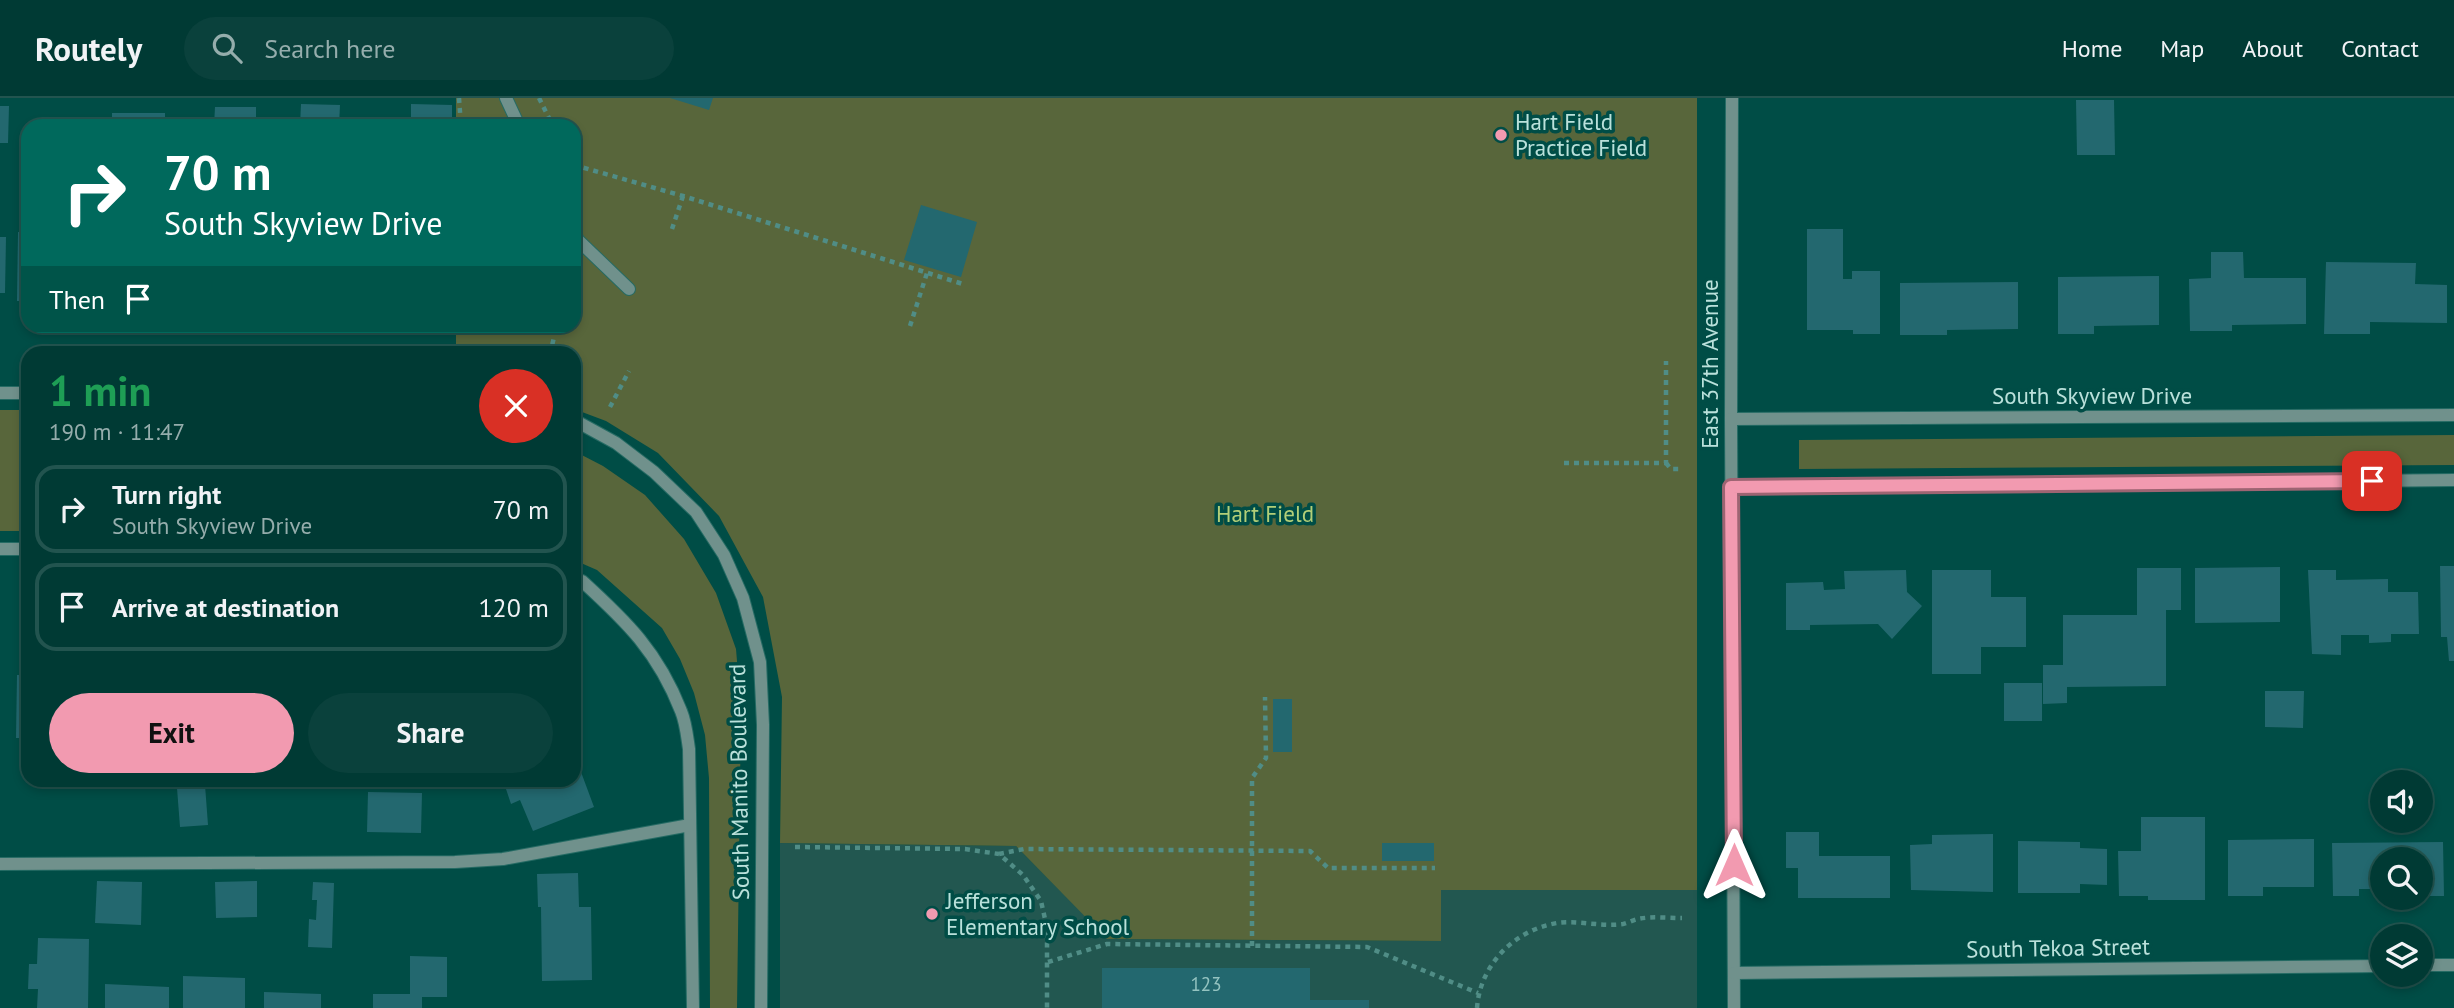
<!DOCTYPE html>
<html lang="en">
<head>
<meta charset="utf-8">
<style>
	body { margin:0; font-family:"PT Sans",sans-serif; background:#0a413c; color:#f1f3f6; height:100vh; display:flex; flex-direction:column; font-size:26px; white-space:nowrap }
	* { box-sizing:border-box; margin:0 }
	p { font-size:23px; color:#95adac }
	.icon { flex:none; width:38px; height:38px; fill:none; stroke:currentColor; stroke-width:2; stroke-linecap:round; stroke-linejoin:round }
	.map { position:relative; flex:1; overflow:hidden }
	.sheet { position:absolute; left:21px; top:248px; width:560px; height:441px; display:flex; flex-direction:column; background:#003a34; border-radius:21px; box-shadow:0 4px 10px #0003,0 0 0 2px #22544f }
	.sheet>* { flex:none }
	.top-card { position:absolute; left:21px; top:21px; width:560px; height:214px; border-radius:21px; box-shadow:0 4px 10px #0003,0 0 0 2px #22544f; background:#00695c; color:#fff; overflow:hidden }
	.controls { position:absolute; left:2370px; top:672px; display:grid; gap:14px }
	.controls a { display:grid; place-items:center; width:63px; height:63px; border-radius:50%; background:#003a34; box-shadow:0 4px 10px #0003,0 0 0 2px #22544f; font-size:35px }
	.pin { position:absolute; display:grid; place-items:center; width:60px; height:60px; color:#fff; margin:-30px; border-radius:14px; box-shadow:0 4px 10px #0006 }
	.me { position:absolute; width:77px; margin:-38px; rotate:0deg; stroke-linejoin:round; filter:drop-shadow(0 0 5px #0008) }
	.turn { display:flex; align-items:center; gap:24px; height:147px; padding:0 28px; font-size:32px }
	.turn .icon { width:91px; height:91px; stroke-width:2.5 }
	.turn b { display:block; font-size:49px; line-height:60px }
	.then { display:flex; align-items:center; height:66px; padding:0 28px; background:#0003; gap:14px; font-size:26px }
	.round { display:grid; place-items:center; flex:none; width:74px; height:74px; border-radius:37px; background:#0a413c }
	.overview { display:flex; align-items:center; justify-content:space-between; height:119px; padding:0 28px }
	h1 { font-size:42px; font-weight:600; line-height:52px; color:#1e9e55 }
	.action { display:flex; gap:14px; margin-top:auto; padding:14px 28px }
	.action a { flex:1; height:80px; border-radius:42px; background:#f29ab0; color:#111; font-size:28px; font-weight:600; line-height:80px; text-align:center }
	.action a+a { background:#0a413c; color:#f1f3f6 }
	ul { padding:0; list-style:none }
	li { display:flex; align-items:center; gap:21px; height:88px; margin:0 14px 10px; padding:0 14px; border:4px solid #22544f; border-radius:21px }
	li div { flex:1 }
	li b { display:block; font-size:26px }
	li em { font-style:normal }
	header { display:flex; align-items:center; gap:42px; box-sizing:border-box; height:98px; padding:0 35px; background:#003a34; border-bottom:2px solid #22544f }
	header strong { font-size:33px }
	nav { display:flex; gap:38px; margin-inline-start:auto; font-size:24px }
	.search { width:490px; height:63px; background:#0a413c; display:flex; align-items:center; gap:18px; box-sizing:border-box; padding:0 24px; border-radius:38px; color:#95adac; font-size:26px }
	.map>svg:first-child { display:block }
	.built { fill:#225750 }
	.green { fill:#58663b }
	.building { fill:#23686f }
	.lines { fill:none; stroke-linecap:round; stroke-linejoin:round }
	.minor-casing { stroke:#256b64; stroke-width:14 }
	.path { stroke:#508d86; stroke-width:4.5; stroke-dasharray:5 5; stroke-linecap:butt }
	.minor { stroke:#70918c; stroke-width:12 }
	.route-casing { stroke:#9d6472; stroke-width:18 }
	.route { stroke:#f29ab0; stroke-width:12 }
	.poi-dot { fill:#f29ab0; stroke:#004d46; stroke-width:2.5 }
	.labels { text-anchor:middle; stroke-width:7; stroke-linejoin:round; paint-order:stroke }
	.number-label { font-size:19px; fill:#94c3c0 }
	.poi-label { font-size:23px; fill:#bae1db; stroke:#004d46; text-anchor:start }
	.street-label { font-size:23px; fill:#bae1db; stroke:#004d46 }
	.park-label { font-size:23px; fill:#b2ce78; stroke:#004d46 }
</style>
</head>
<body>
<header>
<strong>Routely</strong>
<div class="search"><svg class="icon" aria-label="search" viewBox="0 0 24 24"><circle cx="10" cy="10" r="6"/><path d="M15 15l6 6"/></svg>Search here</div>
<nav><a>Home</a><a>Map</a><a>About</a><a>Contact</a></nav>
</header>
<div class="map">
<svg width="2454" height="910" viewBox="0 0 2454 910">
	<rect width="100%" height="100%" fill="#004d46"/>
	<polygon class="built" points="780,745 1016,748 1108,841 1441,843 1441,792 1697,792 1697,910 780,910"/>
	<g class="green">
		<polygon points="456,0 1697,0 1697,792 1441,792 1441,843 1107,841 1016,748 780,745 782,599 763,499 719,418 658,355 606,323 574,311 574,256 456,255 456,228 574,228 574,28 456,28"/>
		<rect x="0" y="312" width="28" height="121"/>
		<polygon points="2454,337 2454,367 1799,371 1799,342"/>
		<polygon points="574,353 603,368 645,397 684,441 716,495 736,551 741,612 737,910 710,910 709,680 705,637 694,595 680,561 662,530 597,472 574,462"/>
	</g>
	<g class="building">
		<polygon points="670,0 713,0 709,12"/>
		<polygon points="2076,2 2114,2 2115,57 2077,57"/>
		<polygon points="301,6 340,7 339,28 300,28"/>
		<polygon points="411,6 452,7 452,28 411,28"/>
		<polygon points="0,8 9,8 8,45 0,45"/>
		<polygon points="215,9 256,9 256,28 214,28"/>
		<rect x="112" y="15" width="53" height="13"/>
		<polygon points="921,107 977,124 961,179 904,162"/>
		<polygon points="1807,131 1843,131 1843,181 1852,181 1852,173 1880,173 1880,236 1853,236 1853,232 1807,232"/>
		<polygon points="18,134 28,135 28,203 17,203"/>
		<polygon points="0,139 6,139 5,195 0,195"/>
		<polygon points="2211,154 2243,154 2244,180 2306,180 2306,226 2232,227 2232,233 2190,233 2189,181 2211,180"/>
		<polygon points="2326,164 2416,165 2415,186 2447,187 2447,225 2370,224 2370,236 2324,236"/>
		<polygon points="2159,178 2159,227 2094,228 2094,236 2058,236 2058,179"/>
		<polygon points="2018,184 2018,231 1947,232 1947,237 1900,237 1900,185"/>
		<polygon points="2440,468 2454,468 2454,563 2449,563 2447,539 2441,539"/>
		<polygon points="2280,469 2280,524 2195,525 2195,470"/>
		<polygon points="2137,470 2181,470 2181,512 2166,512 2166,588 2067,589 2067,605 2043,606 2043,567 2063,567 2063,517 2137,517"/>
		<polygon points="1906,472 1907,494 1922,508 1892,541 1878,526 1810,527 1810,532 1786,532 1786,485 1823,484 1824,492 1845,491 1844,473"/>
		<polygon points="1932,472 1991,472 1991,499 2026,499 2026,549 1981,549 1981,576 1932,576"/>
		<polygon points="2308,472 2336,472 2336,482 2388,481 2388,494 2418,494 2419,536 2391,536 2391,544 2369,545 2369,537 2341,537 2341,557 2312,556"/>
		<polygon points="17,577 28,577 28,640 16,640"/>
		<rect x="2004" y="585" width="38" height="38"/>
		<polygon points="2265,593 2304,593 2303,630 2265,629"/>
		<rect x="1273" y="601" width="19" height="53"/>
		<polygon points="574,671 576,676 581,674 594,709 533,733 520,702 511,706 503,682 574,682"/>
		<polygon points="205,687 208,727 180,729 177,690"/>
		<polygon points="368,694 422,695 421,735 367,734"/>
		<polygon points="2141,719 2205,719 2205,802 2148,802 2148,798 2119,798 2118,753 2141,753"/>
		<polygon points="1786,734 1819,734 1819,758 1890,758 1890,800 1798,800 1798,770 1786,770"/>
		<polygon points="1993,736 1993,794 1911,792 1910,747 1932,746 1932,737"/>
		<polygon points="2314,741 2314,789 2263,789 2263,798 2228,798 2228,742"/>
		<polygon points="2018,743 2080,744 2080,750 2107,751 2107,787 2080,786 2080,795 2018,795"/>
		<polygon points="2443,744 2444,798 2420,798 2420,761 2382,761 2382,791 2359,791 2359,798 2333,798 2332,745"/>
		<rect x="1382" y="745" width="52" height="18"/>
		<polygon points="578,775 579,809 591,809 592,882 542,883 541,809 538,809 537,776"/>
		<polygon points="97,783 142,784 141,827 95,825"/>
		<polygon points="257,783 257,819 216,820 215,784"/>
		<polygon points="313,784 334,785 332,850 308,849 309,821 316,822 317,802 312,802"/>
		<polygon points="38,840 89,841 88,910 37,910 38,891 28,891 29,866 37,866"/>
		<polygon points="410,858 447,859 447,899 422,899 422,910 373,910 373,896 410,896"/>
		<polygon points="1102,870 1310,870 1310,902 1369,902 1369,910 1102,910"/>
		<polygon points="183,878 245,880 245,910 183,910"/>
		<polygon points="105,886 169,889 169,910 105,910"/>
		<polygon points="264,894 321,896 321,910 264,910"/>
	</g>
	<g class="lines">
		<g class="minor-casing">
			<g id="minor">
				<polyline points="506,0 519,28"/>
				<polyline points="1732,0 1731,321 1734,910"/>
				<polyline points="574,134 578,142 629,191"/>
				<polyline points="0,295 28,295"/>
				<polyline points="1731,321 2454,317"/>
				<polyline points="574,322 616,345 654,374 696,414 724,457 743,500 760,564 763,627 761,910"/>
				<polyline points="1731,389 2454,382"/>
				<polyline points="0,451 28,451"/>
				<path d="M574,480l8,3c45,41 76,71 99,130 5,12 6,25 8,38l4,259"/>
				<polyline points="0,766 455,764 503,761 690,727"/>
				<polyline points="2420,867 2454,867"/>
				<polyline points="1734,875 2382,868"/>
			</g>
		</g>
		<g class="path">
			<polyline points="459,0 461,28"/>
			<polyline points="539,0 553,28"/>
			<polyline points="574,67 683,98 966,187"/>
			<polyline points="672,131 683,98"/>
			<polyline points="910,228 927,175"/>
			<polyline points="550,256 555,235 554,228"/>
			<polyline points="610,309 629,273"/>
			<polyline points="1564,365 1666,365 1666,263"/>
			<polyline points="1666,365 1671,371 1682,371"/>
			<polyline points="795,749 965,751 999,756 1023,777 1041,803 1047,830 1047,910"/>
			<polyline points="999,756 1024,751 1310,753 1328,770 1435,770"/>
			<polyline points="1252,848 1252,680 1266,660 1265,599"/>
			<polyline points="1048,864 1107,846 1367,849 1478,895"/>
			<path d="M1477,910c3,-43 37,-78 80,-85 21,-3 44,4 66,1 5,-1 10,-4 15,-5 14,-3 30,-1 44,-1"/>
		</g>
		<use href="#minor" class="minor"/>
	</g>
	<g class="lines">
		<g class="route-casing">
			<polyline id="route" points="1734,767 1731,389 2372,383"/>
		</g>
		<use href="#route" class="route"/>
	</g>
	<g class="poi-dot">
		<circle cx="1501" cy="37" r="7"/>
		<circle cx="932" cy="816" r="7"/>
	</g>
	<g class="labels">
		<g class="number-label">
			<text x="1206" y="893">123</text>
		</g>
		<g class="poi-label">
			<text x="1515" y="32">Hart Field<tspan x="1515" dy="26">Practice Field</tspan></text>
			<text x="946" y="811">Jefferson<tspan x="946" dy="26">Elementary School</tspan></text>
		</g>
		<g class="street-label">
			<text transform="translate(1710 266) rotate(-90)" y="8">East 37th Avenue</text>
			<text x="2092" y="306">South Skyview Drive</text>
			<text transform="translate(739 684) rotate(-91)" y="8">South Manito Boulevard</text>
			<text transform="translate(2058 850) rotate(-1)" y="8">South Tekoa Street</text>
		</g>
		<g class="park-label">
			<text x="1265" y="424">Hart Field</text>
		</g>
	</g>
</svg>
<div class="controls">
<a><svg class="icon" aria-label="sound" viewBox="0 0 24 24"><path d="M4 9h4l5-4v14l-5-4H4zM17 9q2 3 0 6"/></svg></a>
<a><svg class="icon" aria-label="search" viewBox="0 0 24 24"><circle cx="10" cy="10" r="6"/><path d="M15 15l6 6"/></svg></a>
<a><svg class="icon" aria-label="layers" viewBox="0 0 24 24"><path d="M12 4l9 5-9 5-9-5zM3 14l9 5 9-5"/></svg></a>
</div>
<div class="pin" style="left:2372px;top:383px;background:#d93025"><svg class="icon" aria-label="arrive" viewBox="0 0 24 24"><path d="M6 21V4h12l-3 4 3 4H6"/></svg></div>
<svg class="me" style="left:1734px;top:767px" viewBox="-20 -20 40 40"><path d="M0-17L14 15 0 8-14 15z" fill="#f29ab0" stroke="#fff" stroke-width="4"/></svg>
<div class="top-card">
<div class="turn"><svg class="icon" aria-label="right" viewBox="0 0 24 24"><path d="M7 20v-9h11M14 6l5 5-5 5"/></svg><div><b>70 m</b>South Skyview Drive</div></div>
<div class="then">Then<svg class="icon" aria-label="arrive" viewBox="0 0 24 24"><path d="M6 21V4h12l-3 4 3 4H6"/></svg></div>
</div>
<section class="sheet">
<div class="overview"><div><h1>1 min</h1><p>190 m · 11:47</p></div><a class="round" style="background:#d93025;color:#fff"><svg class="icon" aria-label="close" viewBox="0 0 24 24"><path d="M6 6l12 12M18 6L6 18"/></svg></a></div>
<ul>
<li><svg class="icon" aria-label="right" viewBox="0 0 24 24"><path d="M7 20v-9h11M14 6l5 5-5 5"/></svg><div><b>Turn right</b><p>South Skyview Drive</p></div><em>70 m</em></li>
<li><svg class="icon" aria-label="arrive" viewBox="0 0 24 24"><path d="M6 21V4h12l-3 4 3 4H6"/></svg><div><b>Arrive at destination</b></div><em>120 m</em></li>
</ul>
<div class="action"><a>Exit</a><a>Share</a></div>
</section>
</div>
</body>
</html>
